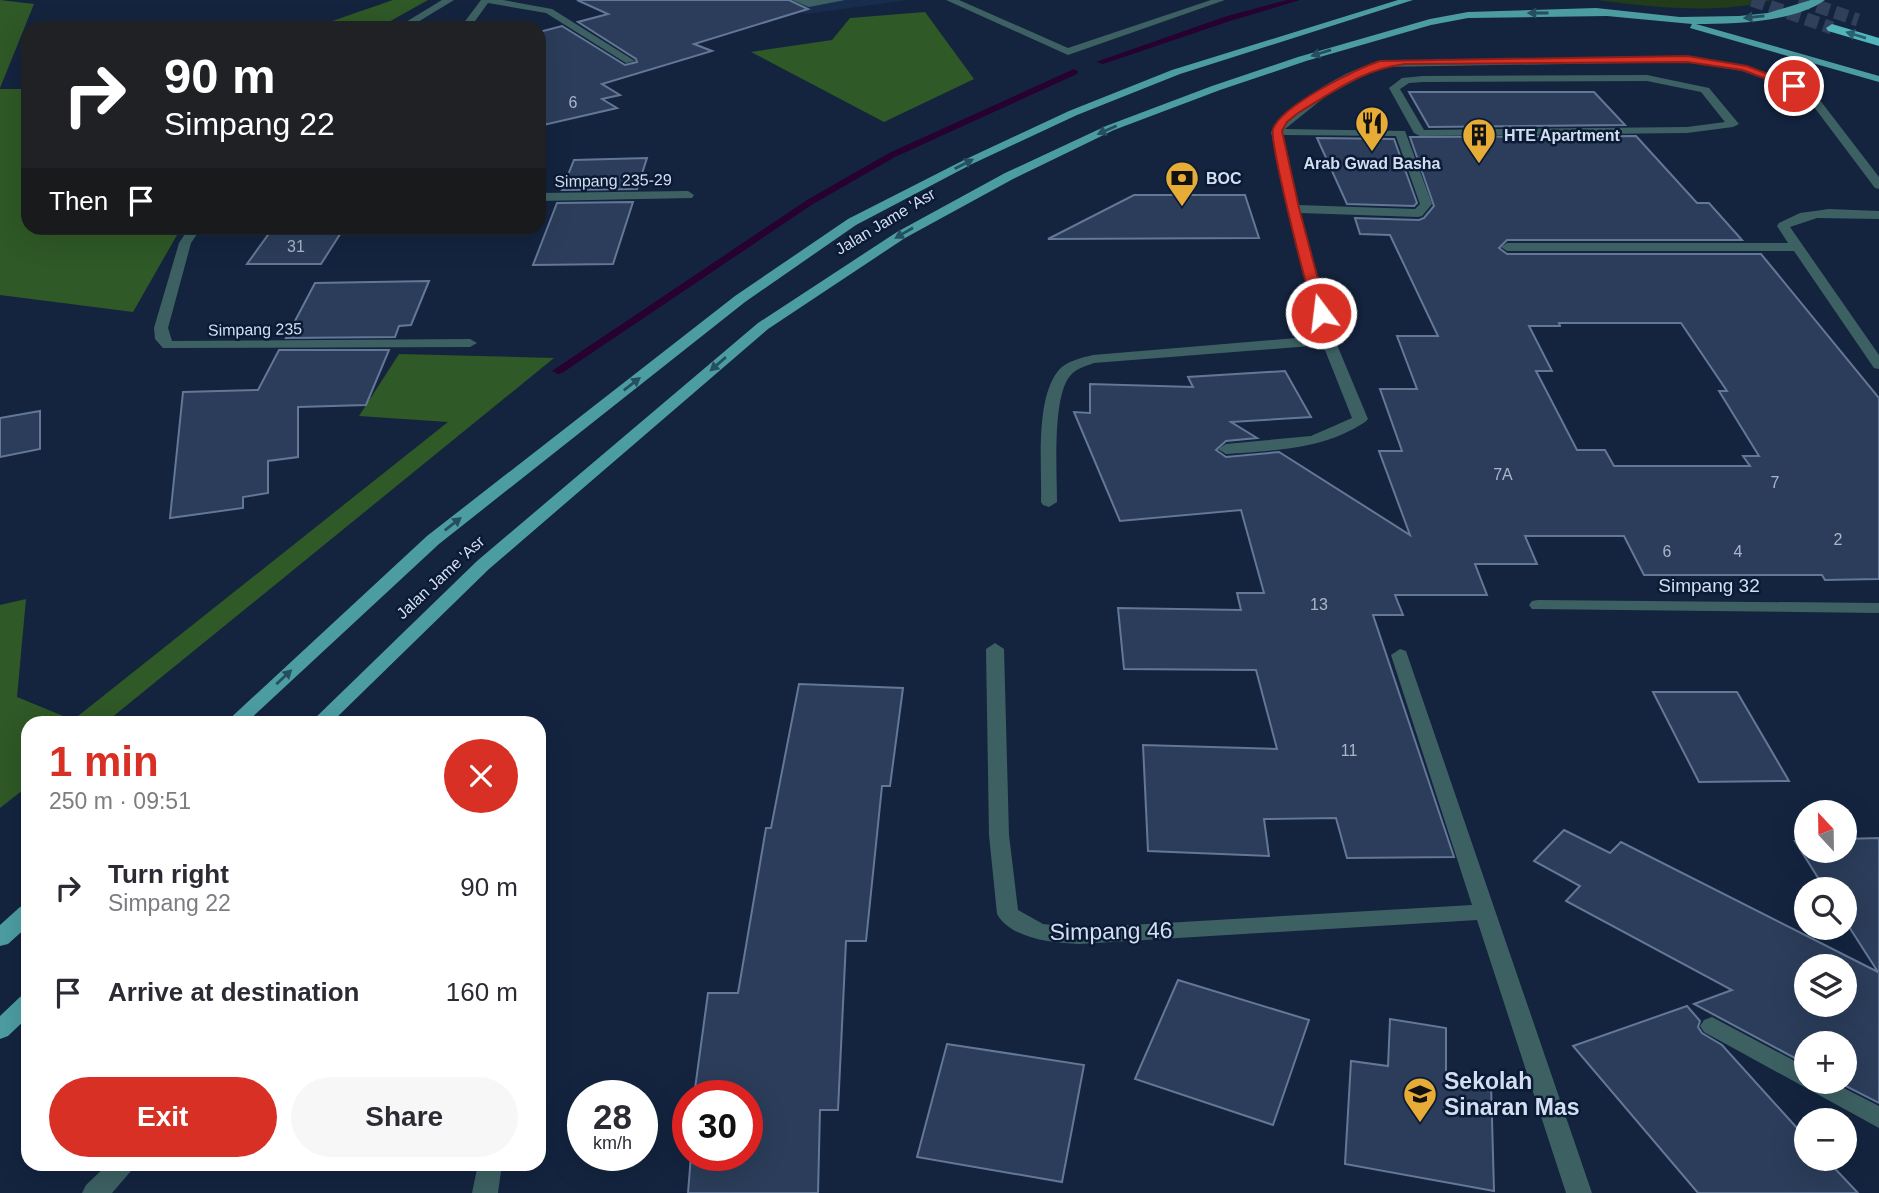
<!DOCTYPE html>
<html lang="en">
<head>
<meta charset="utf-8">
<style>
	body { margin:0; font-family:Helvetica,sans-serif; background:#f7f7f7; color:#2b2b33; height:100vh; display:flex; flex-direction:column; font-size:26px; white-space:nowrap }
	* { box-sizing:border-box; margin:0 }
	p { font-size:23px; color:#7c7c81 }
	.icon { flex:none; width:38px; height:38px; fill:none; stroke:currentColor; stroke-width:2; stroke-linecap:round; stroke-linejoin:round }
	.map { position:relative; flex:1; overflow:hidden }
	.drawer { position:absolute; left:21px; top:716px; width:525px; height:455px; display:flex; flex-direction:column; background:#fff; border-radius:21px; box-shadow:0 7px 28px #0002 }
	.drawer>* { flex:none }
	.hud { position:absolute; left:21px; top:21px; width:525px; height:214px; border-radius:21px; box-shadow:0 7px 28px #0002; background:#202124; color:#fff; overflow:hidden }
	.needle { width:46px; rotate:338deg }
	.buttons { position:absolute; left:1794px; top:800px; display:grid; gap:14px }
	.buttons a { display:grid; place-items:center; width:63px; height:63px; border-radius:50%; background:#fff; box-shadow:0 7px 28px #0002; font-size:35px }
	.speed { position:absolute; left:567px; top:1080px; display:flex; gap:14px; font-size:35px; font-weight:700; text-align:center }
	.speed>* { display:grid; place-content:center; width:91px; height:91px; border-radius:50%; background:#fff; box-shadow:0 7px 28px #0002; line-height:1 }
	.speed small { font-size:18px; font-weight:400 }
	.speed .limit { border:10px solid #d22; background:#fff; color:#111 }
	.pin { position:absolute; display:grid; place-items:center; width:60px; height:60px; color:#fff; margin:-30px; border:4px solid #fff; border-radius:50%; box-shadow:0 2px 7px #0007 }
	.me { position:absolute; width:77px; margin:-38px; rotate:345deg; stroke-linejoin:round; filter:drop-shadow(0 0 5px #0008) }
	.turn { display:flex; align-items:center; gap:24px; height:147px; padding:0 28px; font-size:32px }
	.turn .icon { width:91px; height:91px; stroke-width:2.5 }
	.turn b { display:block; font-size:49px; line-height:60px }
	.then { display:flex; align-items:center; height:66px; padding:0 28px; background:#0003; gap:14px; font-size:26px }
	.round { display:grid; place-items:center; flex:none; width:74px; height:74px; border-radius:37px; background:#f7f7f7 }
	.overview { display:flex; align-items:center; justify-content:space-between; height:119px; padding:0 28px }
	h1 { font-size:42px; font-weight:800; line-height:52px; color:#d93025 }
	.button { display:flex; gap:14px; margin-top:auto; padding:14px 28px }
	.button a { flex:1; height:80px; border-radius:42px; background:#d93025; color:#fff; font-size:28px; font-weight:800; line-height:80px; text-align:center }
	.button a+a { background:#f7f7f7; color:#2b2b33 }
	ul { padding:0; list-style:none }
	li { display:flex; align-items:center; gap:21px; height:105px; padding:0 28px }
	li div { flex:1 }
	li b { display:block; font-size:26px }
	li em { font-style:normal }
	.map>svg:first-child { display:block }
	.built { fill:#182c4d }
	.green { fill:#213c1b }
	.forest { fill:#2f5926 }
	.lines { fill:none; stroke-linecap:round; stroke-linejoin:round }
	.stream { fill:#27012f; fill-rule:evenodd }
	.building { fill:#2b3d5a; stroke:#637797; stroke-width:2; fill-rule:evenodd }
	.highway-tunnel { stroke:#31405a; stroke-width:13; stroke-dasharray:13 6; stroke-linecap:butt }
	.minor { fill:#3d6163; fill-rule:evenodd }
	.major { fill:#4c9da2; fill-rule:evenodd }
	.highway { fill:#51b5bb; fill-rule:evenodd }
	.oneway { fill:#254f61 }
	.oneway2 { fill:#2a6071 }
	.route { fill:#d93025; stroke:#8d1f18; stroke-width:2 }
	.labels { text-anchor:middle; stroke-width:5; stroke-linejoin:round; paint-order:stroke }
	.number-label { font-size:16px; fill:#a9b6ca }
	.far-poi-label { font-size:16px; font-weight:bold; fill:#d3def0; stroke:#0b1b35; text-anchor:start }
	.far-street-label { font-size:16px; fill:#d3def0; stroke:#0b1b35 }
	.street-label { font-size:19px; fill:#d3def0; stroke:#0b1b35 }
	.near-street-label { font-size:23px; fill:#d3def0; stroke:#0b1b35 }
	.near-poi-label { font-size:23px; font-weight:bold; fill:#d3def0; stroke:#0b1b35; text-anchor:start }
</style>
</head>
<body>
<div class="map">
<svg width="1879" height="1193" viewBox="0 0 1879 1193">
	<rect width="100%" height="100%" fill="#14243f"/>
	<polygon class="built" points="770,0 909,0 806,14"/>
	<path class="green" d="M1596,0h176c-56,15 -119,7 -176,0z"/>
	<g class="forest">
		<polygon points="0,0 34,4 0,88"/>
		<polygon points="393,0 428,0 378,28 312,28"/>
		<polygon points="925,12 974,79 884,122 751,52 832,40 850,18"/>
		<polygon points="0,89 28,89 28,228 181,228 133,312 0,295"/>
		<polygon points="399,354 554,358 105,723 28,723 28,786 0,808 0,605 26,599 17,697 73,720 448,422 359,416"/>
	</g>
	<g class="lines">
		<g class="stream">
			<polygon points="1287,0 1300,0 1230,21 1103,64 1096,62 1224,17"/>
			<polygon points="1074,69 1078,72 1077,74 895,157 813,204 562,373 558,374 552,371 807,200 889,153"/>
		</g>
	</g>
	<g class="building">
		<polygon points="577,0 789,0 808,9 694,44 712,51 602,84 620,95 602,99 617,108 539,126 539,32 562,26 625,65 637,62 636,59 578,22 608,14"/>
		<polygon points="1409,92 1594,92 1625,125 1429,127"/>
		<path d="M1636,136l61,67h12l33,37h-235l-8,8 8,6h254l118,144v181l-54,1 -3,-5h-178l-20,-39h-99l12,28h-62l12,31h-92l8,20h-30l81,242 -107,1 -11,-40 -72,1 5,37 -121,-5 -5,-106 134,4 -21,-79 -132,-1 -6,-61 123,2 -4,-17h27l-23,-83 -121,11 -46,-109 16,1v-29l103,3 -5,-10 97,-6 26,46 -80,5 26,16 -31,3 -10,9 10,7 53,-5 131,83 -31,-84h23l-22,-62h37l-20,-53h41l-48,-101 -30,-1 -5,-16 64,2 5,-2 10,-12 -24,-69zM1559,323h122l46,68h-8l40,65h-16l7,10h-136l-9,-16h-28l-41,-79h16l-23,-45h31z"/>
		<polygon points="1317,138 1394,139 1417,203 1414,206 1347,204"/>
		<polygon points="647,158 637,189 562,190 574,160"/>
		<polygon points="1134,195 1245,195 1259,238 1048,239"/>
		<polygon points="633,202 613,264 533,265 557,203"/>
		<polygon points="273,228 344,228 321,264 247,264"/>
		<polygon points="429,281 411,325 399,326 395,337 286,338 315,283"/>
		<polygon points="279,350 389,350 366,405 298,407 298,457 268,461 268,493 243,497 243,508 170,518 183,392 258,390"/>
		<polygon points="40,411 40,449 0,457 0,418"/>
		<polygon points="799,684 903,688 890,786 882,786 866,941 846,941 838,1110 820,1110 818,1193 688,1193 691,1155 747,1155 747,1096 694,1096 708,993 738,993 766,828 771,828"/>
		<polygon points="1653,692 1737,692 1789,781 1699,782"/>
		<path d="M1564,830l46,23 11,-11 257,130 -34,-53v-30h-19l-30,-48h11v9h38v-11l35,-1v265l-41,-21h6v-39h-38v21l-112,-60 38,-14 -166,-89 14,-15 -46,-25zM1806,966h38v38h-38z"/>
		<polygon points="1178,980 1309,1020 1273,1125 1135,1079"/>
		<polygon points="1687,1006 1700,1021 1698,1027 1702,1033 1722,1045 1806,1138 1806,1158 1825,1158 1858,1193 1698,1193 1573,1046"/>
		<polygon points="1390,1019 1446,1028 1446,1076 1491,1084 1494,1191 1345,1164 1351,1061 1388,1066"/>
		<polygon points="947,1044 1084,1065 1062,1182 917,1157"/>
	</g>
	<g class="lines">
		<g class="highway-tunnel">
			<polyline points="1752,0 1832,28"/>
			<polyline points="1799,0 1858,20"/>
		</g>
		<g class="minor">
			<polygon points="442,0 454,0 408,28 396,28"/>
			<polygon points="481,0 503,0 552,9 635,61 626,63 546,13 488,3 470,28 460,28"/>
			<polygon points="792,0 845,0 809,7"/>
			<polygon points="946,0 959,0 1068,48 1211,0 1225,0 1068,55"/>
			<path d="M1687,56l61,10 50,18 18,11 63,82v12l-4,-1 -67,-89 -18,-11 -48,-17 -55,-9 -307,5 -54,29 -41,33 120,2 27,73 -10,12 -4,1 -118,-4 35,127 33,79 -3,3c-42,28 -90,28 -139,32l-8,-5 8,-5 85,-8 41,-18 -29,-73 -229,18c-8,3 -19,6 -24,13 -18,21 -13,97 -13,126l-8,5 -6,-2 -2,-3c1,-36 -6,-102 17,-131 8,-10 23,-13 35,-16l227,-19 -33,-127 -16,-77c22,-30 76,-65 113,-71zM1283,135l113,1 24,68 -5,5 -117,-4z"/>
			<path d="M1647,75l62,13 30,36 -6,3 -46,6 -267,3 -6,-3 -25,-45 13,-10 21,-2zM1647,81l54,11 24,30 -38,5 -263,3 -24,-41 9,-6 14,-1z"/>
			<polygon points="688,191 694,195 692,198 539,201 539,193"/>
			<polygon points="1829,209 1879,211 1879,219 1817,218 1790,227 1879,355 1879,369 1874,368 1794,251 1507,251 1501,247 1507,243 1788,243 1777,226 1779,223 1800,213"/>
			<polygon points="189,228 201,228 191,243 168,328 172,341 470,339 477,343 470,347 163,348 155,339 154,328 179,243"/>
			<polygon points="1538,600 1879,603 1879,613 1532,609 1529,605 1532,601"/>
			<path d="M995,643l9,6 5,186 9,75 25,14 36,4 393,-23 -81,-250 9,-6 6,2 186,542h-26l-89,-273 -398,24c-26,-1 -68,-5 -82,-30l-8,-79 -3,-186z"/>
			<polygon points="1712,1017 1806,1067 1806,1082 1832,1082 1879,1106 1879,1128 1704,1032 1700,1026 1704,1020"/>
			<polygon points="108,1164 137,1164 112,1193 82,1193 86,1185"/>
			<polygon points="478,1164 502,1164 498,1193 472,1193"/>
		</g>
		<g class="major">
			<polygon points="1398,0 1413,0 1180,74 1077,115 972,164 856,225 745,302 439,544 246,723 225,723 427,536 735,296 848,219 964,160 1069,111 1172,70"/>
			<path d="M1811,0h14c-30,22 -92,24 -129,24l183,52v6l-189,-54 2,-4 -85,-8 -139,2 -37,7 -125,36 -86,29 -106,40 -101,49 -108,59 -137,91 -279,240 -158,154h-21l167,-162 281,-238 139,-91 108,-59 101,-47 106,-40 86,-29 132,-38 38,-7 128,-4 84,9 59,-1 29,-3z"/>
			<polygon points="28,905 28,926 8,944 0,946 0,925 20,907"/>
			<polygon points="28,994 28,1017 8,1036 0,1039 0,1016 20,997"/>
		</g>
		<polygon class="highway" points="1832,24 1879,38 1879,46 1828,31 1826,28"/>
	</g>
	<defs><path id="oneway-solid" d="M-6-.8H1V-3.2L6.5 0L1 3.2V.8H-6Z" transform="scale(1.75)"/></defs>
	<g class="oneway">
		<use href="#oneway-solid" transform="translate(1538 13) rotate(180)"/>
		<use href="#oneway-solid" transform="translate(1754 17) rotate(174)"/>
		<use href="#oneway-solid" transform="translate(1321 53) rotate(163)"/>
		<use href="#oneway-solid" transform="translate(1107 130) rotate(156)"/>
		<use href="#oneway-solid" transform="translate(964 164) rotate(-27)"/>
		<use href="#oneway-solid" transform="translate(904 233) rotate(150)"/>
		<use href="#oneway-solid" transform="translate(718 364) rotate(139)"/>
		<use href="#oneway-solid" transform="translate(632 384) rotate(-38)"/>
		<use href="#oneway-solid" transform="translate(453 524) rotate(-38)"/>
		<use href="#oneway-solid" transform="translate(284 677) rotate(-43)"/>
	</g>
	<use class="oneway2" href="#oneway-solid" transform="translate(1856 35) rotate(-163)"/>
	<path class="route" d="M1687,56l60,10 52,20 -5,3 -52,-19 -55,-8 -282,2c-42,5 -72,28 -107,49l-11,9 -5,9 17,77 28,105 -2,3h-8c-9,-17 -48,-176 -44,-187 8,-23 84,-61 107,-68z"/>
	<defs>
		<g id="restaurant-pin" transform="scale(1.75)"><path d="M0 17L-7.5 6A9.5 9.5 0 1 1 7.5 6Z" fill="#e7ac36" stroke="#0b1b35"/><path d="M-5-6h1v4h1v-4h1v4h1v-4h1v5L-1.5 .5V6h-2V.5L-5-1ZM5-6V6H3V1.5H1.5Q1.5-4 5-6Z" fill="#111"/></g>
		<g id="building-pin" transform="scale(1.75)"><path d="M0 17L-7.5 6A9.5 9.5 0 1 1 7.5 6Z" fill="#e7ac36" stroke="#0b1b35"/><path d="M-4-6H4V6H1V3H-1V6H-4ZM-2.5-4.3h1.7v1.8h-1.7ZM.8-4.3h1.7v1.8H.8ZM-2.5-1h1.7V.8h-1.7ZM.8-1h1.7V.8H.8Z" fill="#111"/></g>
		<g id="bank-pin" transform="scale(1.75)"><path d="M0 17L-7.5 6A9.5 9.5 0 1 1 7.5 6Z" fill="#e7ac36" stroke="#0b1b35"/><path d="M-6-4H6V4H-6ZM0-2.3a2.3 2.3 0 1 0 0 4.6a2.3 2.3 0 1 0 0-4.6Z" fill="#111"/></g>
		<g id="school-pin" transform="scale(1.75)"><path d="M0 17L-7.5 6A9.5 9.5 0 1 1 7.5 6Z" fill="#e7ac36" stroke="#0b1b35"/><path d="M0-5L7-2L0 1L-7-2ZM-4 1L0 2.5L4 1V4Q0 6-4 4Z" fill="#111"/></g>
	</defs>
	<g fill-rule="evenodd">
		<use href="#restaurant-pin" x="1372" y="123"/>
		<use href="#building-pin" x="1479" y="135"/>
		<use href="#bank-pin" x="1182" y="178"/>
		<use href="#school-pin" x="1420" y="1094"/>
	</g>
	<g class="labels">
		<g class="number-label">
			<text x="573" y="108">6</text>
			<text x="296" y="252">31</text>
			<text x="1503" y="480">7A</text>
			<text x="1775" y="488">7</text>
			<text x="1838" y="545">2</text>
			<text x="1667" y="557">6</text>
			<text x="1738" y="557">4</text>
			<text x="1319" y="610">13</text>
			<text x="1349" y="756">11</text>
		</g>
		<g class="far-poi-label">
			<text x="1504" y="141">HTE Apartment</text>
			<text x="1372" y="169" text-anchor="middle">Arab Gwad Basha</text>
			<text x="1206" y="184">BOC</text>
		</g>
		<g class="far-street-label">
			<text transform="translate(613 180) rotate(-1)" y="6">Simpang 235-29</text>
			<text transform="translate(885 221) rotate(-31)" y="6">Jalan Jame 'Asr</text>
			<text transform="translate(255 329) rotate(-1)" y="6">Simpang 235</text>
			<text transform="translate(440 577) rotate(-43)" y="6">Jalan Jame 'Asr</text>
		</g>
		<g class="street-label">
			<text x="1709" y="592">Simpang 32</text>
		</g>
		<g class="near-street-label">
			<text transform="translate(1111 931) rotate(-1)" y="8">Simpang 46</text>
		</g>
		<g class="near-poi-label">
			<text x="1444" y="1089">Sekolah<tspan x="1444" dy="26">Sinaran Mas</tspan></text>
		</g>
	</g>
</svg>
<div class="buttons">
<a><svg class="needle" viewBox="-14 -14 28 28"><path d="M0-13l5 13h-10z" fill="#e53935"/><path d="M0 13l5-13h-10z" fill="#7c7c81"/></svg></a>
<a><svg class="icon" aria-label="search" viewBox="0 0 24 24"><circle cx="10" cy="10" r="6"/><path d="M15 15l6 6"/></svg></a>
<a><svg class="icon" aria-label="layers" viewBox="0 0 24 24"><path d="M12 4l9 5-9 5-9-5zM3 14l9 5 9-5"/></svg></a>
<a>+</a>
<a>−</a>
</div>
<div class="speed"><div>28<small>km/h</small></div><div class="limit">30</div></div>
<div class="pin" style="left:1794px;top:86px;background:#d93025"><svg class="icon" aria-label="arrive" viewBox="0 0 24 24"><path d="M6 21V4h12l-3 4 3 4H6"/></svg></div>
<svg class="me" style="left:1321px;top:313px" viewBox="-20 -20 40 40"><circle r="17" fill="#d93025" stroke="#fff" stroke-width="3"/><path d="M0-11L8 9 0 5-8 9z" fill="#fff"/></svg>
<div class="hud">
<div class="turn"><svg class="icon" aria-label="right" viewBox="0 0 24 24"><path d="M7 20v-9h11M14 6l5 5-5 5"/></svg><div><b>90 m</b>Simpang 22</div></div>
<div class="then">Then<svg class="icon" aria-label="arrive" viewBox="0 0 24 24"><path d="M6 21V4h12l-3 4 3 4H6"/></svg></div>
</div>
<section class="drawer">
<div class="overview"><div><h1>1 min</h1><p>250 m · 09:51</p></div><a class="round" style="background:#d93025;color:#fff"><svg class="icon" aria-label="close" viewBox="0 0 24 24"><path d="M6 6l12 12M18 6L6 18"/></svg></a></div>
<ul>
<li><svg class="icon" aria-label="right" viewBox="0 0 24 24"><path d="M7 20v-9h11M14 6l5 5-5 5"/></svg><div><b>Turn right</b><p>Simpang 22</p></div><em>90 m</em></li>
<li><svg class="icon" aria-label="arrive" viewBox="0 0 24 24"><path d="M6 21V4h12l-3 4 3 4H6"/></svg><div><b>Arrive at destination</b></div><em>160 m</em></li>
</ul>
<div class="button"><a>Exit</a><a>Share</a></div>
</section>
</div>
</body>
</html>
